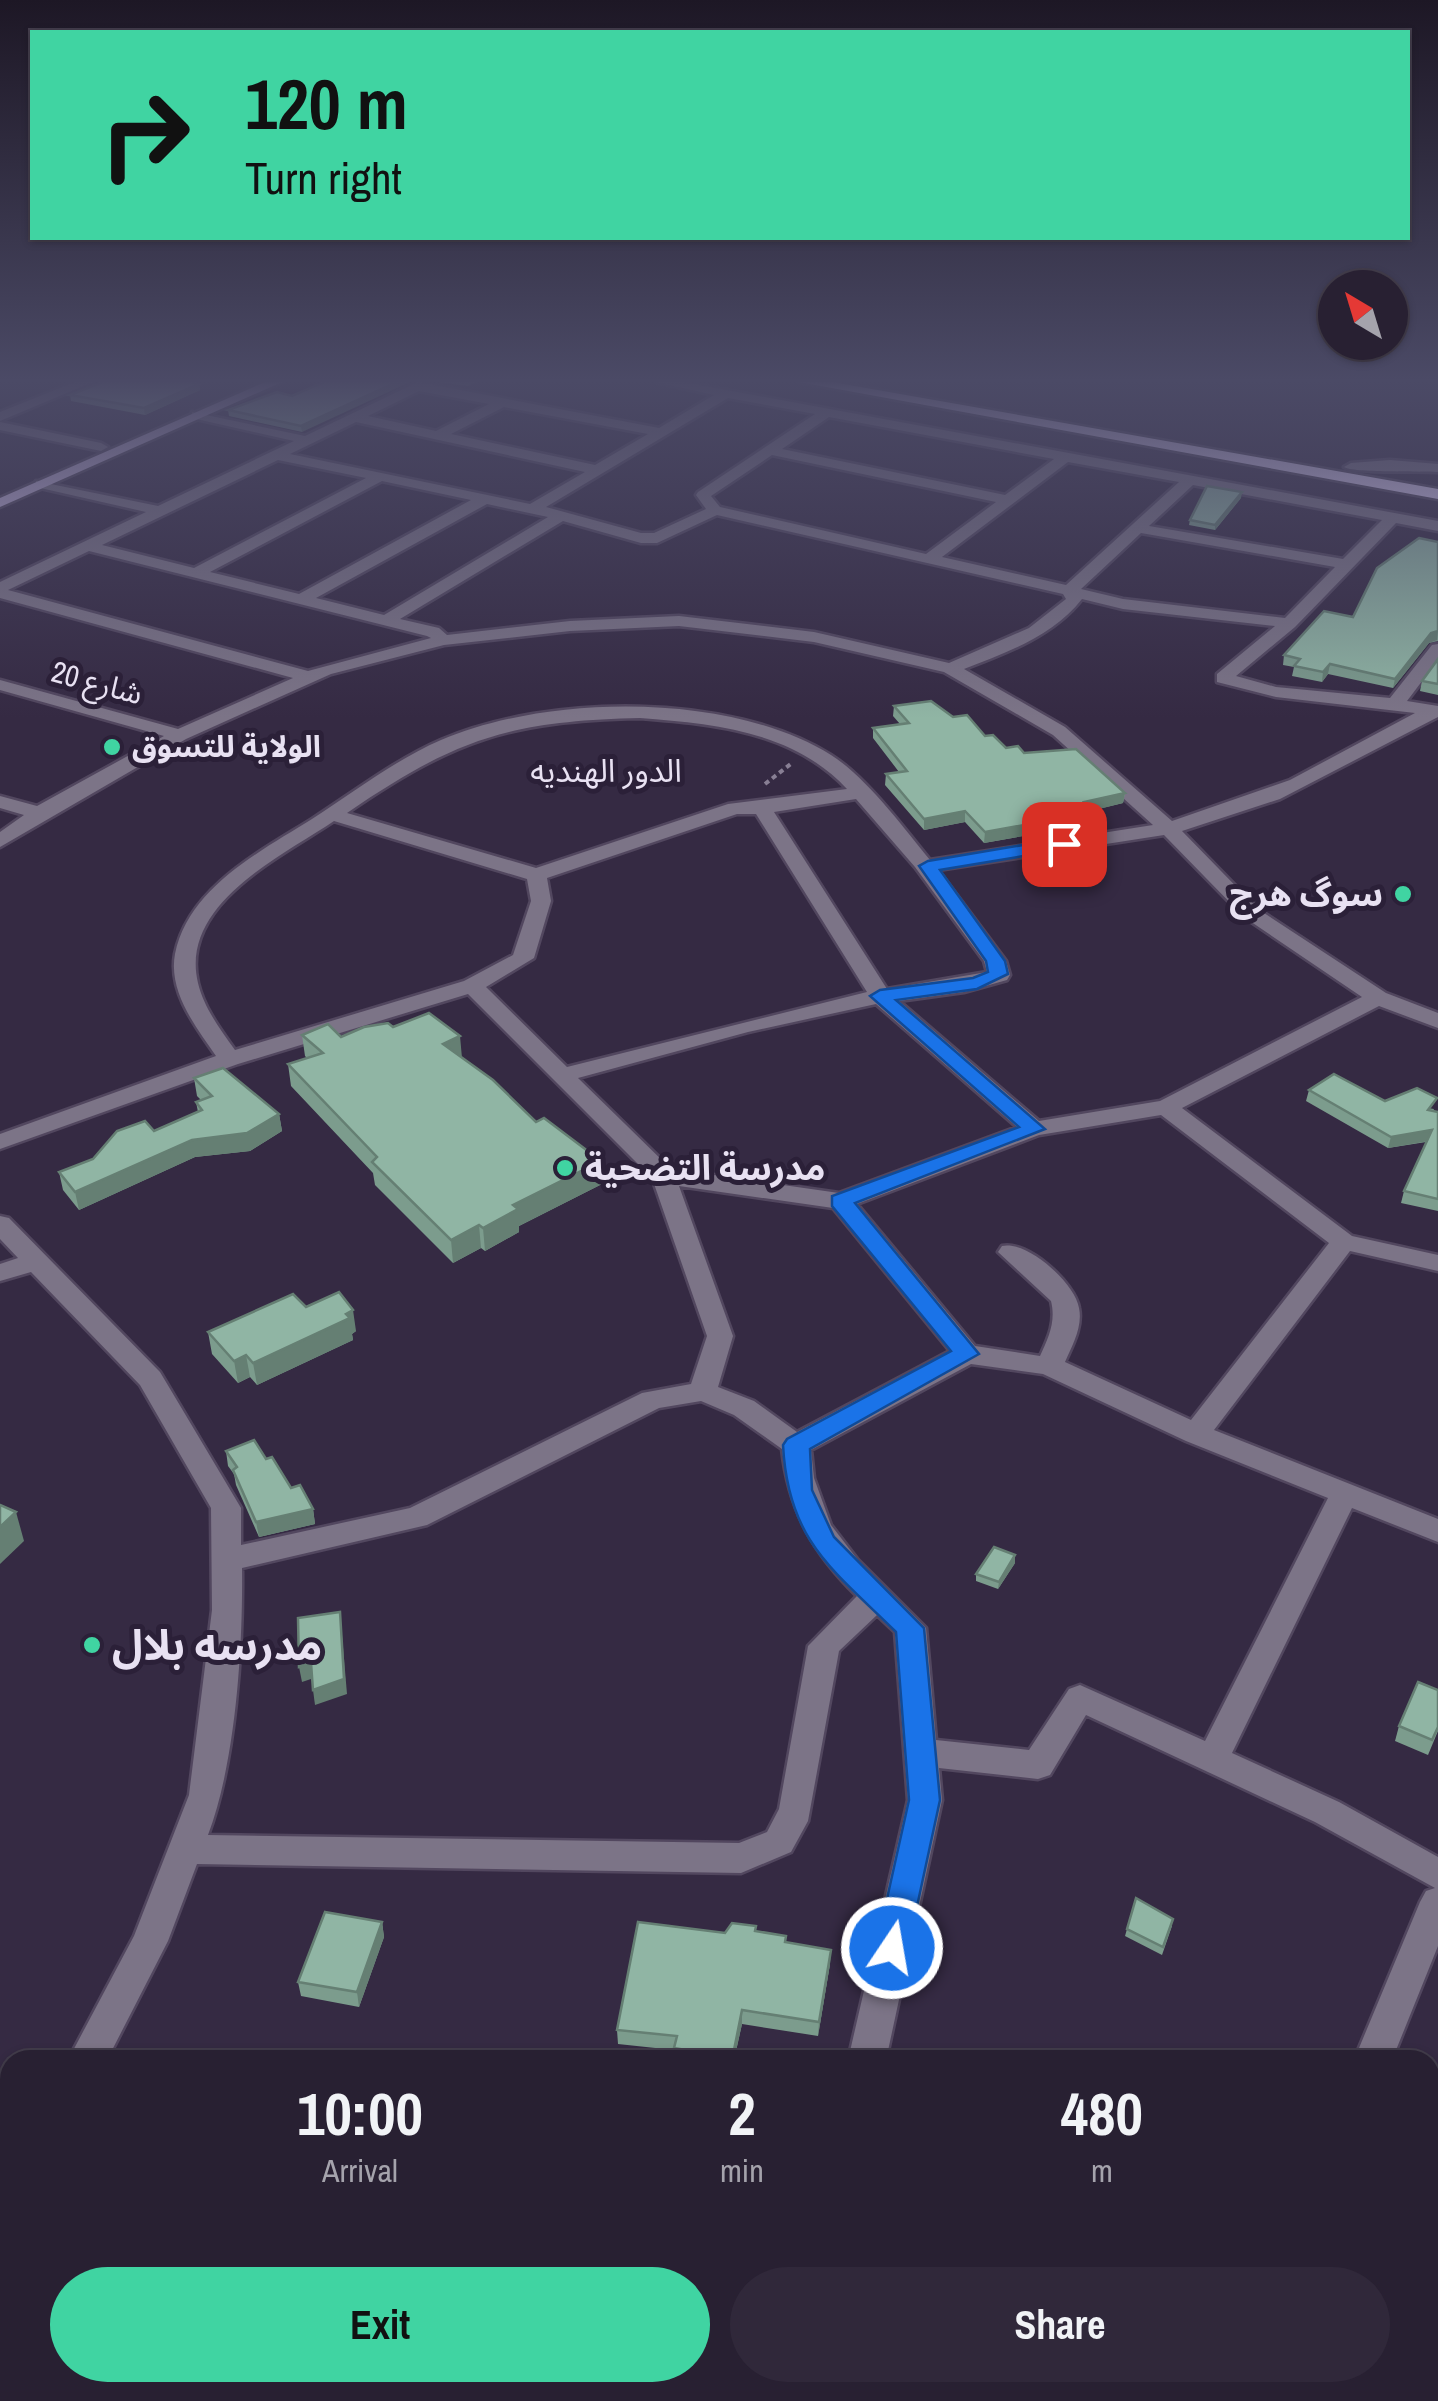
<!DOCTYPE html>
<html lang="en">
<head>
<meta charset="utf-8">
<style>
	body { margin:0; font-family:"Archivo Narrow","Noto Sans Arabic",sans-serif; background:#30283a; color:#f1f3f6; height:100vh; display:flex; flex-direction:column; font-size:38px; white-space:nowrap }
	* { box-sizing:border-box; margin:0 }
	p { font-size:32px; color:#a5a3ac }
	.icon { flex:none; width:55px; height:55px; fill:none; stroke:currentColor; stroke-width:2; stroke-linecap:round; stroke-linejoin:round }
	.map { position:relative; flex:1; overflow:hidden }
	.panel { position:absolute; left:0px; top:2050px; width:1440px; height:352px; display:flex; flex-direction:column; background:#282032; border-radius:30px 30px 0 0; box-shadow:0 2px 8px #0004,0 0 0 2px #443e4d }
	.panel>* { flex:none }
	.banner { position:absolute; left:30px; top:30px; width:1380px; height:210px; border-radius:0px; box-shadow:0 2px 8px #0004,0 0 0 2px #443e4d; background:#40d4a2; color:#111; overflow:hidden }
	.needle { width:65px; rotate:322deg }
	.controls { position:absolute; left:1318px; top:270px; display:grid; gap:20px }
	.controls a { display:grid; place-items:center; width:90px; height:90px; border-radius:50%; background:#282032; box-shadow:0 2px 8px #0004,0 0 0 2px #443e4d; font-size:50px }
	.pin { position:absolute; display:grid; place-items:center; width:85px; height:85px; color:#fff; margin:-42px; border-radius:20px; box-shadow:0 5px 15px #0006 }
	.me { position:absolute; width:110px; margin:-55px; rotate:12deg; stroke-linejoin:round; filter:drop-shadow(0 0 8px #0008) }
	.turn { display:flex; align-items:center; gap:35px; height:210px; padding:0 50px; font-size:45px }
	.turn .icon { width:130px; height:130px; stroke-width:2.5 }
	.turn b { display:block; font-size:70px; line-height:85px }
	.eta { display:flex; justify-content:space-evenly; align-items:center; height:170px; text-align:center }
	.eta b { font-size:60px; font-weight:700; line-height:70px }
	.action { display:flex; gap:20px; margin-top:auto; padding:20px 50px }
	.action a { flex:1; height:115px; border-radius:60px; background:#40d4a2; color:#111; font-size:40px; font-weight:700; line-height:115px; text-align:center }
	.action a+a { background:#30283a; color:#f1f3f6 }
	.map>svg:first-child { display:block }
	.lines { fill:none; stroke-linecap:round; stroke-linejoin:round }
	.minor-casing { stroke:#52475f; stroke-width:5 }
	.major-casing { stroke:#52475f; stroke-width:5 }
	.highway-casing { stroke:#52475f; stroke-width:5 }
	.path { stroke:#887f94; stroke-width:4; stroke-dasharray:5 4; stroke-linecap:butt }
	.minor { fill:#7c7487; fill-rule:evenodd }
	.major { fill:#c8b7df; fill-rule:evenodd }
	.highway { fill:#e4d4fb; fill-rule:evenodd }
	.wall { fill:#7c9c8d }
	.shaded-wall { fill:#657f73 }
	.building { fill:#90b5a4; stroke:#657f73; stroke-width:2.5 }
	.route { fill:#1a73e8; stroke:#114b97; stroke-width:2.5 }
	.poi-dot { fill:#40d4a2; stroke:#2b2038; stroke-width:4 }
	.labels { text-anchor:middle; stroke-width:10; stroke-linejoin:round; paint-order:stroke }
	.far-street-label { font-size:30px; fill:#e8e1f2; stroke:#2b2038 }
	.far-poi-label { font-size:30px; font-weight:bold; fill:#e8e1f2; stroke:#2b2038; text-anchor:start }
	.far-neighbourhood-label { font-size:32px; fill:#e8e1f2; stroke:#2b2038 }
	.poi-label { font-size:35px; font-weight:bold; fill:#e8e1f2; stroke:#2b2038; text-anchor:end }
	.near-poi-label { font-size:42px; font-weight:bold; fill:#e8e1f2; stroke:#2b2038; text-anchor:start }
</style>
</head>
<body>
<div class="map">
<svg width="1438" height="2401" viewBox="0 0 1438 2401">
	<rect width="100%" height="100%" fill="#352a43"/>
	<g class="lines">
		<g class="minor-casing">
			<g id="minor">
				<polygon points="75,382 93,382 0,421 0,412"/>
				<path d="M418,382l241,46 55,-33 -58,-13h27l755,139v10l-42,-8 -101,104 -59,49 40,11 114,11 42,-53 6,-1v16l-31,41 31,5v11l-158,82 -98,32 76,78 128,84 52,20v15l-59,-22 -197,102 170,128 86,19v16l-88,-20 -136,179 224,89v23l-86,-34 -120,245 107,49 99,55v89l-46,114h-38l66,-158 6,-11 9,-3 -120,-66 -229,-107 -36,60 -12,4 -99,-11 3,32 -56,260h-38l60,-260 -13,-168 -18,-17 -38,36 -31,170 -17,31 -50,21 -544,-9 -29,77 -61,119h-39l66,-124 55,-141 23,-185 -1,-102 -71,-123 -109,-113 -31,9v-17l18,-6 -18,-19v-23l9,2 151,154 81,136v37l169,-37 232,-115 49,-9 16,-48 -55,-158 -184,-184 -230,70 -238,85v-15l216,-78c-20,-29 -48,-64 -41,-102 13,-66 86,-103 137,-135 42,-27 83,-59 129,-79 108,-46 289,-48 390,15 35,22 72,72 99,105l223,-35 -100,-90 -109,-63 -130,-30 -135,-16 -109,5 -126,14 -113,29 -145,65 -186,108v-15l24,-17 -24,-7v-12l37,10 127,-70 -164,-46v-10l178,49 115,-51 -293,-80v-16l146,-70 -110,-25v-6l122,25 136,-65 -102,-23v-6l113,24zM419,391l70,13 -53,27 -68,-15zM728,398l87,16 -117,78 -2,3 10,14 -52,24h-13l-95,-26zM504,407l144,27 -53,31 -144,-31zM829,417l225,42 -49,36 -223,-46zM356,422l229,50 -55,32 -240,-50zM772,455l224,47 -70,52 -206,-47 -9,-11zM278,460l88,18 -172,90 -92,-23zM1068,462l111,20 -113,103 -124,-28zM382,481l89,19 -172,94 -89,-22zM1193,485l189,35 -39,39 -194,-33zM487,504l61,13 -164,98 -68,-17zM717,515l346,79 3,5 -37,29 -80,35 -135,-31 -135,-16 -109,5 -123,14 -8,-7 -39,-9 163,-98 78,22h16zM1141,533l194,34 -50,51 -162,-19 -42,-10zM89,551l338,85 4,2 -123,33 -300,-81zM1082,599l41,10 152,17 -58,48v8l59,15 139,16 -125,67 -118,41 -107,-94 -101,-58c42,-16 89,-33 118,-70zM640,718c75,6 153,13 207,71l-119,15 -192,64 -189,-55c108,-74 162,-92 293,-95zM856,799l59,68 69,94 3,11 -100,17 -113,-177zM737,814h19l111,178 -300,75 -81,-80 48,-29 17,-57 -4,-23zM334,821l193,58 4,22 -18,54 -49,26 -229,69c-15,-21 -31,-42 -37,-67 -19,-79 84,-127 136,-162zM1164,835l80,82 118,80 -202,104 -121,20 -140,-120 65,-9 43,-12 3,-5 -4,-14 -68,-91zM876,1004l141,123 -178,66 -168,-24 -93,-91 170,-46zM1161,1115l168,128 -138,177 -126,-58c7,-16 18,-35 14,-54 -4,-25 -52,-68 -77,-62l-4,6 53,49c5,20 -2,36 -11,55l-65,-10 -118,-142 182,-69zM679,1186l154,22 117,143 -153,81 -43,-31 -36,-14 15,-51zM971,1364l72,10 143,67 142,57 -123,243 -125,-56 -11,4 -40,61 -93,-10 -10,-112 -68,-68 -27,-35 -17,-47 -3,-28zM701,1401l33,14 48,34c7,62 31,104 75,147l-49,50 -29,163 -12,23 -28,11 -531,-8c28,-74 35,-188 34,-267l185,-43 232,-117z"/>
				<polygon points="0,422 101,443 108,447 101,451 0,430"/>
				<path d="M1390,460l48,4v8c-18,-1 -85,1 -94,-5l7,-4z"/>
				<polygon points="10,2177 10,2224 0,2228 0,2181"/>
				<polygon points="1430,2336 1438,2339 1438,2382 1430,2379"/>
				<polygon points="532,2392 576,2392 572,2401 529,2401"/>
				<polygon points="627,2392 707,2392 709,2398 711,2392 753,2392 750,2401 631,2401"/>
				<polygon points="1213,2392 1255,2392 1252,2401 1210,2401"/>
			</g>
		</g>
		<g class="major-casing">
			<polygon id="major" points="265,382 282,382 0,507 0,498"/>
		</g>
		<g class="highway-casing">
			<polygon id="highway" points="799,382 832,382 1438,489 1438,499"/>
		</g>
		<polyline class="path" points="765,784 792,763"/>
		<use href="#minor" class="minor"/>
		<use href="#major" class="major"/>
		<use href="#highway" class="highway"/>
	</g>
	<g class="wall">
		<polygon points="97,382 190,382 199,384 200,390 145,415 71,401 70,395 101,383"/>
		<polygon points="324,382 302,432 229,416 228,410 292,396"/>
		<polygon points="438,382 476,382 468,386"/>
		<polygon points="1241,498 1215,530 1189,525 1190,520"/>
		<polygon points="1438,542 1438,641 1429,643 1393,688 1328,674 1322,682 1292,676 1294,667 1283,665 1284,655 1353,617"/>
		<polygon points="1438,659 1438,695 1420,691 1422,681"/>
		<polygon points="894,706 953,717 1006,748 1024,753 1125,793 1123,803 1090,811 1090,824 984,843 965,822 924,830 885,785 886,774 899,772 873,738 873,728 900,724 893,716"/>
		<polygon points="393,1027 462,1058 536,1122 601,1161 602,1184 519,1226 519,1232 485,1251 481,1248 453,1263 375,1185 373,1173 291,1086 288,1064 307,1058 305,1056 302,1035 341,1037"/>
		<polygon points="194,1078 279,1114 282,1131 250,1151 195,1157 79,1210 63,1190 59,1172 93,1159 198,1112 196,1102 201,1100 197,1096"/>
		<polygon points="1309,1090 1434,1109 1433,1111 1438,1112 1438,1211 1401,1203 1404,1191 1426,1142 1388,1148 1306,1101"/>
		<polygon points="306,1307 356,1331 352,1334 353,1340 257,1385 250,1377 238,1383 212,1354 208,1332"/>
		<polygon points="226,1451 266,1459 291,1488 313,1509 315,1524 259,1537 236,1485 234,1474 228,1466"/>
		<polygon points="1015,1563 998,1589 976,1581 976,1574"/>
		<polygon points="1438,1690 1438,1731 1428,1755 1395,1741 1399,1726"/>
		<polygon points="382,1922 384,1937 359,2007 301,1996 298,1982"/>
		<polygon points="1172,1926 1162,1955 1125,1936 1127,1929"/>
		<polygon points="756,1931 786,1942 830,1964 818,2036 742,2024 734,2060 674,2060 674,2050 618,2044 617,2030 725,1933"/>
	</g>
	<g class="shaded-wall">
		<polygon points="397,382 410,382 302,432 301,426"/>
		<polygon points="199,384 200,390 145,415 144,408"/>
		<polygon points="1242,492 1241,498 1215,530 1215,525"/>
		<polygon points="1438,631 1437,640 1429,643 1393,688 1395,679 1431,633"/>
		<polygon points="1330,664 1328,674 1322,682 1323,672"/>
		<polygon points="1125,793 1123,803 1083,813 1084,802"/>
		<polygon points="965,811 965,822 924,830 924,819"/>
		<polygon points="1092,813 1090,824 984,843 985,832"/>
		<polygon points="460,1036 462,1058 443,1044"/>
		<polygon points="279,1114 282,1131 250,1151 195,1157 79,1210 75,1192 192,1140"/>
		<polygon points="1432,1130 1429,1141 1388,1148 1391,1137"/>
		<polygon points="601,1161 602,1184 519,1226 519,1232 485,1251 483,1228 513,1205"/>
		<polygon points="479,1225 481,1248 453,1263 451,1240"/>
		<polygon points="353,1310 356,1331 352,1334 353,1340 257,1385 253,1363"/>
		<polygon points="246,1355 250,1377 238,1383 234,1361"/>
		<polygon points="313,1509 315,1524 259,1537 256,1522"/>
		<polygon points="16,1512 24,1541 0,1564 0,1527"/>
		<polygon points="1015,1555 1015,1563 998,1589 999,1582"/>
		<polygon points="340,1612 347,1694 315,1705 313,1690"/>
		<polygon points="311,1663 314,1678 302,1682 299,1667"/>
		<polygon points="382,1922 384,1937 359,2007 357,1992"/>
		<polygon points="831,1950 830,1964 818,2036 819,2022"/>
		<polygon points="742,2010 742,2024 734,2060 732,2060"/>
	</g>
	<g class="building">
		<polygon points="103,382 190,382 199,384 144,408 70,395"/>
		<polygon points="324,382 397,382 301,426 228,410 277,392 292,396"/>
		<polygon points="1207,486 1242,492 1215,525 1190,520"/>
		<polygon points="1419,538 1438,542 1438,631 1431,633 1395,679 1330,664 1323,672 1294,666 1300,659 1284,655 1324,611 1353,617 1377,568"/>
		<polygon points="1438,659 1438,684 1422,681"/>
		<polygon points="931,701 953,717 967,715 985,736 993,735 1006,748 1018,746 1024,753 1076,749 1125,793 1084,802 1092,813 985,832 965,811 924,819 886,774 907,771 873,728 909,723 894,706"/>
		<polygon points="429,1013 460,1036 443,1044 493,1080 536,1122 544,1118 601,1161 513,1205 518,1209 483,1228 479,1225 451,1240 372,1162 377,1157 288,1064 323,1053 302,1035 328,1024 341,1037 364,1027 388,1023 393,1027"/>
		<polygon points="223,1068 279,1114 247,1133 192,1140 75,1192 59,1172 93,1159 117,1131 145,1121 154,1131 202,1110 196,1102 212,1096 194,1078"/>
		<polygon points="1334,1074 1385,1101 1417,1088 1437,1098 1428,1110 1438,1112 1438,1199 1404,1191 1432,1130 1391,1137 1309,1090"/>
		<polygon points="339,1292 353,1310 346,1314 350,1318 253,1363 246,1355 234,1361 208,1332 293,1294 306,1307"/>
		<polygon points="254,1440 266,1459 272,1457 291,1488 300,1485 313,1509 256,1522 233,1470 237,1467 226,1451"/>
		<polygon points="0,1505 16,1512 0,1527"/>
		<polygon points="994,1547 1015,1555 999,1582 976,1574"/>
		<polygon points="340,1612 344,1679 313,1690 311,1663 299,1667 298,1618"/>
		<polygon points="1418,1682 1438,1690 1438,1727 1432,1740 1399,1726"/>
		<polygon points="1136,1898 1173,1919 1163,1947 1127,1929"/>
		<polygon points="325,1912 382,1922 357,1992 298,1982"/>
		<polygon points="638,1922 725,1933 732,1923 756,1926 755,1931 786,1936 785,1942 831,1950 819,2022 742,2010 732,2060 684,2060 686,2050 674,2048 677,2036 617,2030"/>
		<polygon points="25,2392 175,2392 188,2401 19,2401"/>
		<polygon points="343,2392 392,2392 405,2401 341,2401 339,2400"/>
	</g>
	<linearGradient id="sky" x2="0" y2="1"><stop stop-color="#1d1725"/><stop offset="0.53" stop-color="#4b4a66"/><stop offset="1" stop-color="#4b4a66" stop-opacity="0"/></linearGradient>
	<rect width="1438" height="718" fill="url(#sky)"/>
	<path class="route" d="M1064,838l10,6 -3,4 -131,22 65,91 3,13 -31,15 -81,11 149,129 -190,74 124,151 -169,95 2,41 22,47 90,91 16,172 -32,148 -4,11 -12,4 -12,-4 -4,-11 33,-148 -13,-168c-64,-63 -108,-91 -113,-187l4,-6 164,-88 -119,-145v-10l187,-69 -149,-131 10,-6 93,-12 15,-6 -2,-11 -67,-95 9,-5z"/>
	<g class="poi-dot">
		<circle cx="112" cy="747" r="10"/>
		<circle cx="1403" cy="894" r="10"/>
		<circle cx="565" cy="1168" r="10"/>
		<circle cx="92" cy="1645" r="10"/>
	</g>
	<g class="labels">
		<g class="far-street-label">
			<text transform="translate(97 683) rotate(15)" y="10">شارع 20</text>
		</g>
		<g class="far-poi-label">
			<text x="132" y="757">الولاية للتسوق</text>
		</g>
		<g class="far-neighbourhood-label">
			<text x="606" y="782">الدور الهنديه</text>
		</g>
		<g class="poi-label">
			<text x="1383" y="906">سوگ هرج</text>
			<text x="585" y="1180" text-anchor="start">مدرسة التضحية</text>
		</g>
		<g class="near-poi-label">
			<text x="112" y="1660">مدرسه بلال</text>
		</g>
	</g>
</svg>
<div class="controls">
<a><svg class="needle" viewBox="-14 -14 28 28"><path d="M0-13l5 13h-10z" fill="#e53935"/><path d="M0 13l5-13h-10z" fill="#a5a3ac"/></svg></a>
</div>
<div class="pin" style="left:1064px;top:844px;background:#d93025"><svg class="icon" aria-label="arrive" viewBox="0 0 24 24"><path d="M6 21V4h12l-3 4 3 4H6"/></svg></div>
<svg class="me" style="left:892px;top:1948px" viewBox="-20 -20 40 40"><circle r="17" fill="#1a73e8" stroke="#fff" stroke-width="3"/><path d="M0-11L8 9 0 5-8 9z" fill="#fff"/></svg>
<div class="banner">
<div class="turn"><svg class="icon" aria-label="right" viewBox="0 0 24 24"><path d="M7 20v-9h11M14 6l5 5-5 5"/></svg><div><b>120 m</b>Turn right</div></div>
</div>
<section class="panel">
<div class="eta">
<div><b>10:00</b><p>Arrival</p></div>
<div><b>2</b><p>min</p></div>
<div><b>480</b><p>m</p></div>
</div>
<div class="action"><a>Exit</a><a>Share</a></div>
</section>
</div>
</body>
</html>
